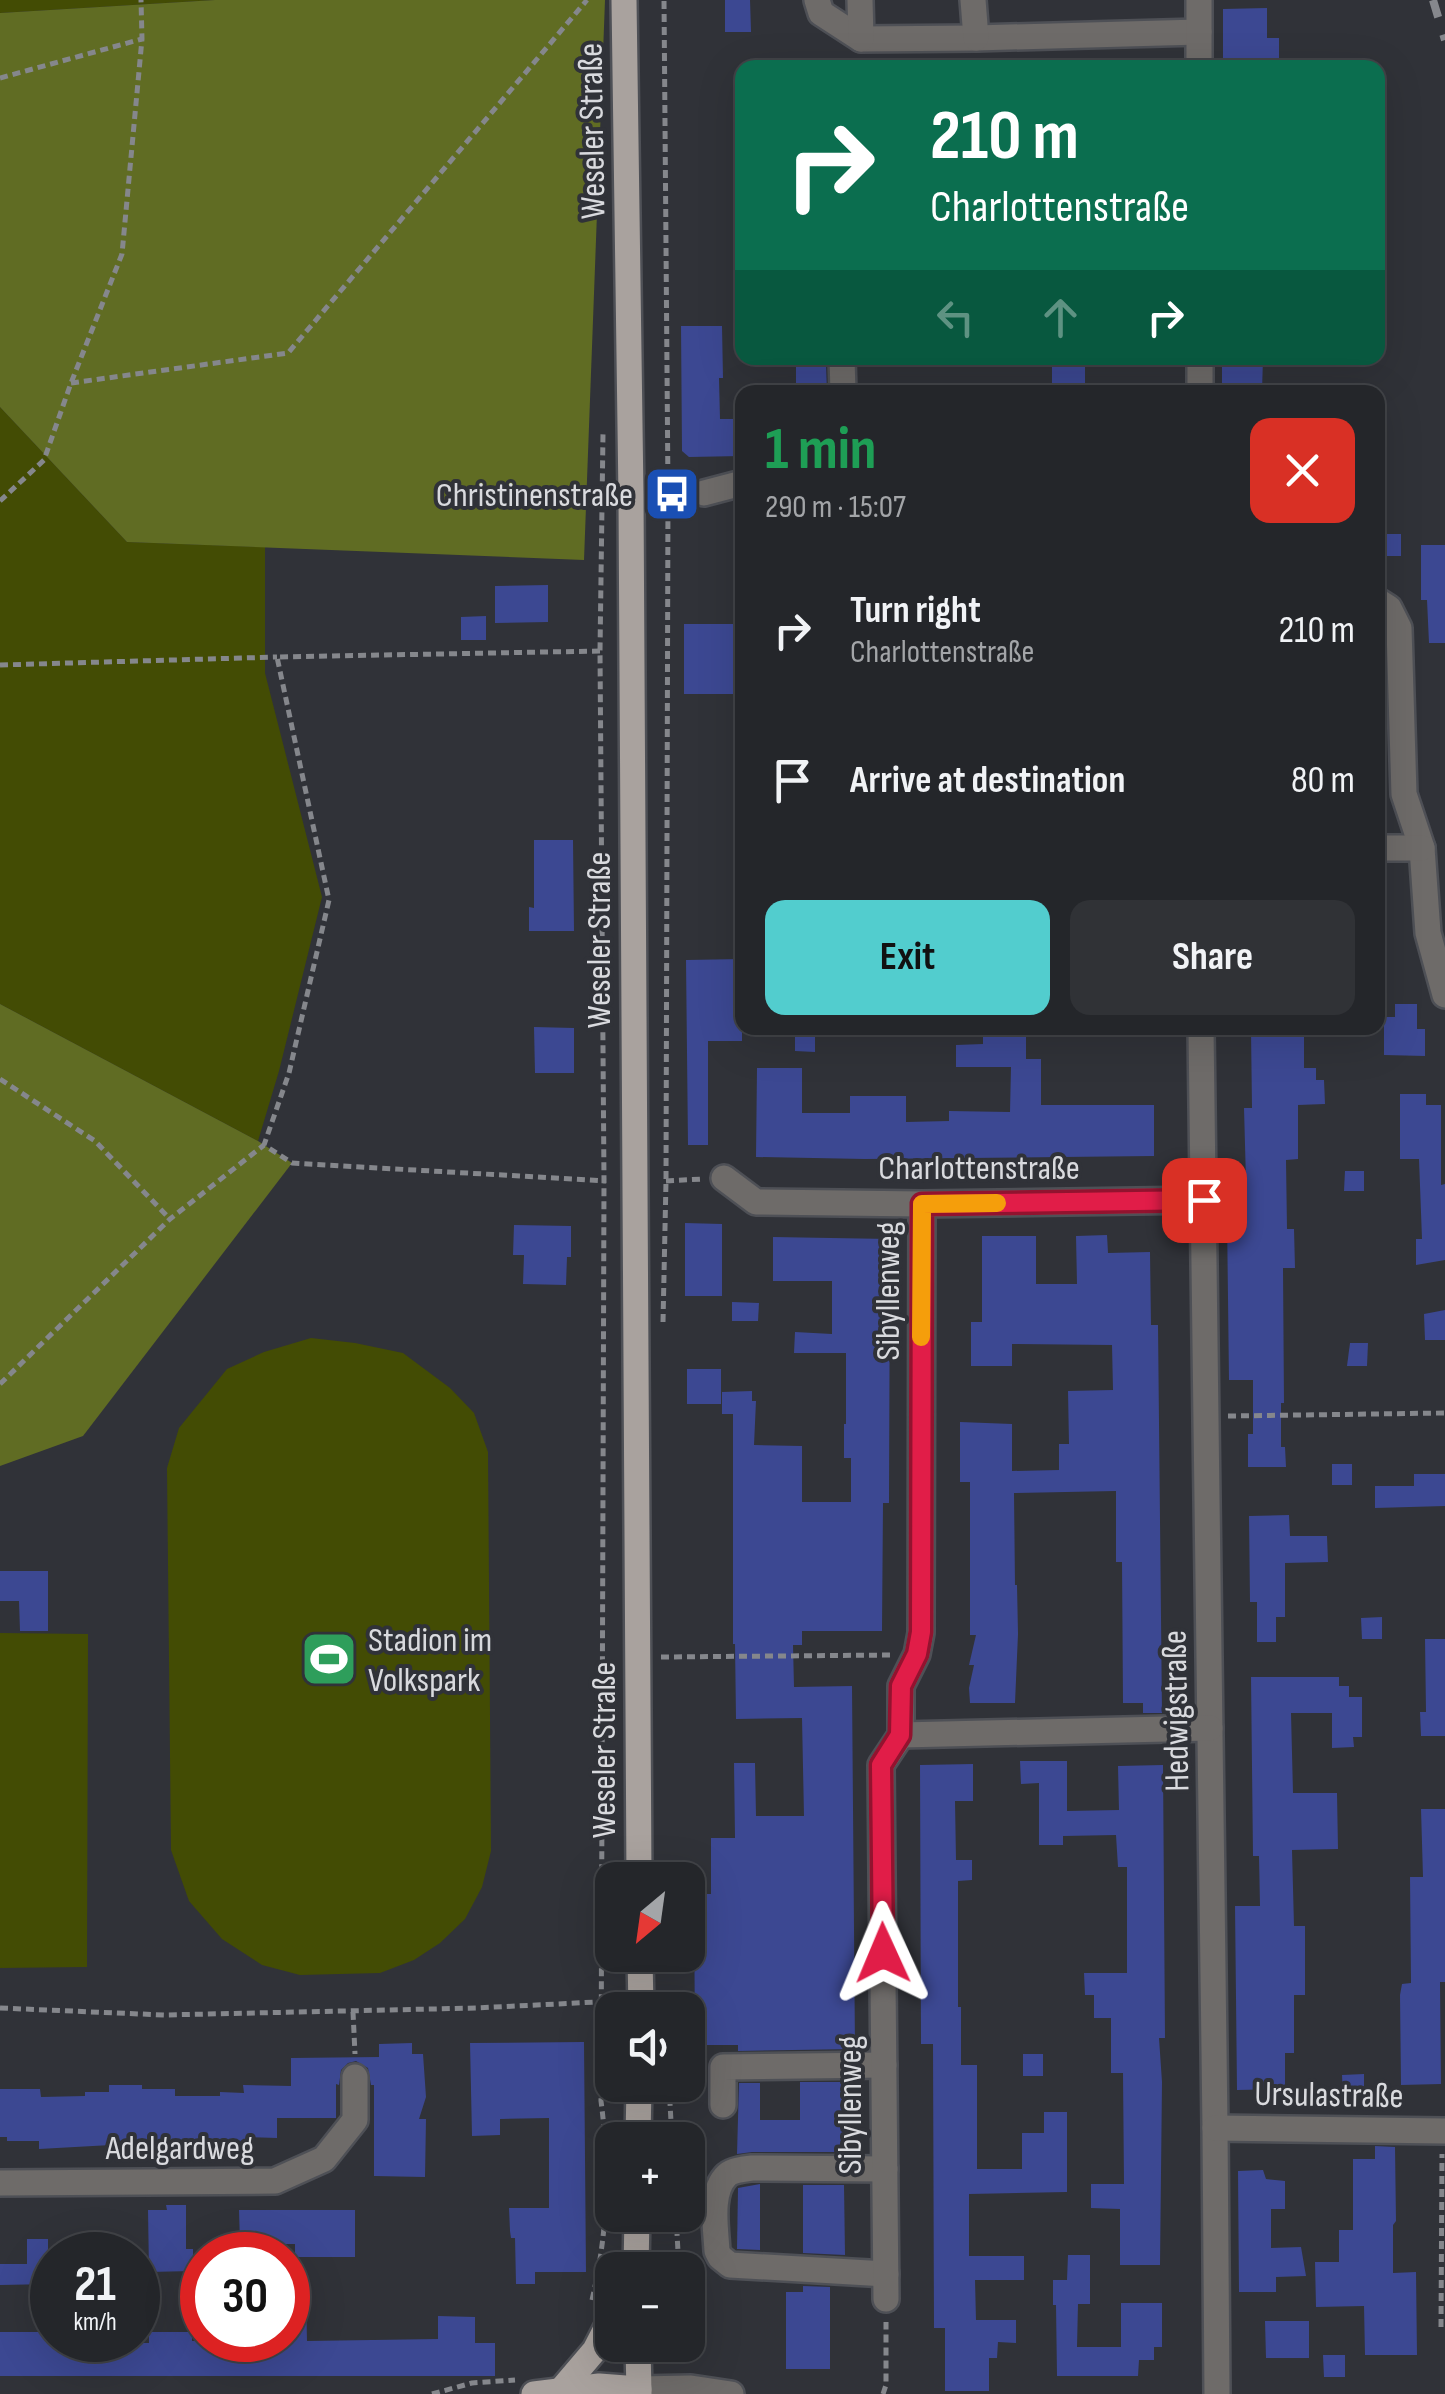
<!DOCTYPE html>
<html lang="en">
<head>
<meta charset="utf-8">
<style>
	body { margin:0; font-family:"Sofia Sans Condensed",sans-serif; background:#303236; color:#f1f3f6; height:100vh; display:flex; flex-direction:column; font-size:38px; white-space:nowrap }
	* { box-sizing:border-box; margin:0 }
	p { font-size:32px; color:#a3a5a8 }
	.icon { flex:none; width:55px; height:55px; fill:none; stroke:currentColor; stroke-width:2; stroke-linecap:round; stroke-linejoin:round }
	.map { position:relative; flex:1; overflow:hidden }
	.drawer { position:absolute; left:735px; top:385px; width:650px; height:650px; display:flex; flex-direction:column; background:#24262a; border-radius:20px; box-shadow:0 10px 40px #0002,0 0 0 2px #414347 }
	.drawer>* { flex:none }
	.banner { position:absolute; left:735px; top:60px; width:650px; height:305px; border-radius:20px; box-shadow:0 10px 40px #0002,0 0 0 2px #414347; background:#0b6e4f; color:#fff; overflow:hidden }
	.needle { width:65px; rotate:209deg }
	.controls { position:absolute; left:595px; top:1862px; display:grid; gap:20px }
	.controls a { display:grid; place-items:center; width:110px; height:110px; border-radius:20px; background:#24262a; box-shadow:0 10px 40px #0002,0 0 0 2px #414347; font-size:50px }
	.speed { position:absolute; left:30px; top:2232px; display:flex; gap:20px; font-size:50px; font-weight:700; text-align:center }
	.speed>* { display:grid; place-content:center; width:130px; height:130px; border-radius:50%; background:#24262a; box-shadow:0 10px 40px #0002,0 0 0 2px #414347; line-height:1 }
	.speed small { font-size:25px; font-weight:400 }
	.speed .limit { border:15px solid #d22; background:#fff; color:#111 }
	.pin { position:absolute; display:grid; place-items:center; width:85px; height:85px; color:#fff; margin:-42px; border-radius:20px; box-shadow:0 5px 15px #0006 }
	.me { position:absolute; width:110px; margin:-55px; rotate:359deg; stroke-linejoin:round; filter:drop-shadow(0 0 8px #0008) }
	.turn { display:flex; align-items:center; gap:35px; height:210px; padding:0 30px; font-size:45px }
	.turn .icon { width:130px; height:130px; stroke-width:2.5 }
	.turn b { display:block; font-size:70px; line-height:85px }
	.lanes { display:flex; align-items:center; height:95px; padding:0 30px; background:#0003; justify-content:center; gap:50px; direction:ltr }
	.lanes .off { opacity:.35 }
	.round { display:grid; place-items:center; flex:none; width:105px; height:105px; border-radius:20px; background:#303236 }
	.overview { display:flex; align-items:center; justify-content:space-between; height:170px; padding:0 30px }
	h1 { font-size:60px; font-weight:700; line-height:75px; color:#1e9e55 }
	.primary-button { display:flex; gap:20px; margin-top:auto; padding:20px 30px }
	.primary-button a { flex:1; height:115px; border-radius:20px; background:#52cdce; color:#111; font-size:40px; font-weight:700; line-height:115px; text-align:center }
	.primary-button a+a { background:#303236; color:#f1f3f6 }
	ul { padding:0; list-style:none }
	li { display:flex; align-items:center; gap:30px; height:150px; padding:0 30px }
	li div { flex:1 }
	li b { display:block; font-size:38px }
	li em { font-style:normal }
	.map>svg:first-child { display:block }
	.green { fill:#434c04 }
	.forest { fill:#606c23 }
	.building { fill:#3c4892 }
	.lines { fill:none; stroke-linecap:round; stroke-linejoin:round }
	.minor-casing { stroke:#4e5056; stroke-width:30 }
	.major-casing { stroke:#4e5056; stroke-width:30 }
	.path { stroke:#85878c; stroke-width:5; stroke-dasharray:8 5; stroke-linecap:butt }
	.minor { stroke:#6e6b69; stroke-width:25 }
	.major { stroke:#a9a29e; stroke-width:25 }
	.rail { stroke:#86888d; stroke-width:8; stroke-dasharray:18 18; stroke-linecap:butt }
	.route-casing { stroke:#92132f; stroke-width:25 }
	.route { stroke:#e11d48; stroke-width:18 }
	.slow { stroke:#f59e0b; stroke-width:18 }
	.labels { text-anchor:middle; stroke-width:8; stroke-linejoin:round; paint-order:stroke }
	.street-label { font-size:35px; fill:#d9dade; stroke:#303238 }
	.poi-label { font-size:35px; fill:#d9dade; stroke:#303238; text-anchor:end }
</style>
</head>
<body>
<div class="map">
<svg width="1445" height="2394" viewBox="0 0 1445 2394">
	<rect width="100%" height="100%" fill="#303238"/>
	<g class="green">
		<polygon points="0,0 215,0 0,13"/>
		<polygon points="0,407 127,542 265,547 265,673 322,897 279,1071 258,1141 0,1004"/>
		<polygon points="311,1338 355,1343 403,1353 450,1388 474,1413 488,1452 491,1851 482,1887 465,1919 440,1943 414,1960 380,1973 300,1975 262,1965 222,1939 189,1901 171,1850 167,1468 179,1428 227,1369 264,1352"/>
		<polygon points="0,1633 88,1634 87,1967 0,1968"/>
	</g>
	<g class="forest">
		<polygon points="215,0 605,0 584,560 127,542 0,407 0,13"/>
		<polygon points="0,1004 258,1141 292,1163 83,1436 0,1466"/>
	</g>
	<g class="building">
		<polygon points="725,0 750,0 751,32 725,32"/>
		<polygon points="1267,8 1267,38 1279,38 1279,66 1223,67 1223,9"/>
		<polygon points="681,326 722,326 723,378 719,378 720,419 742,419 742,456 689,457 682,451"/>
		<polygon points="1222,358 1263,358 1262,391 1222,392"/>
		<polygon points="810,364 826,364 827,392 812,392 811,385 796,385 796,367 810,366"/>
		<rect x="1052" y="364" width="33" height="28"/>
		<rect x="1378" y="534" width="23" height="22"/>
		<polygon points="1421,545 1445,545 1445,643 1429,643 1427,600 1421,600"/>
		<polygon points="548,585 548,622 495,623 495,586"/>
		<polygon points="486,616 486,640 461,640 461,617"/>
		<rect x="684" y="624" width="58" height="70"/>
		<polygon points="534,840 573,840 574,931 529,931 529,907 534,908"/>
		<polygon points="742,959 742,1041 708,1041 708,1145 688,1145 686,960"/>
		<polygon points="1395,1004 1417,1004 1417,1029 1425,1029 1425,1056 1384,1055 1384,1017 1395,1017"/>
		<polygon points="534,1027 574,1028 574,1073 535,1073"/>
		<polygon points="795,1028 815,1028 815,1052 795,1051"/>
		<polygon points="983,1028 1026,1028 1026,1059 1041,1059 1041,1105 1154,1105 1154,1156 865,1159 756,1157 757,1068 802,1068 802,1113 850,1113 850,1096 906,1096 906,1122 949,1121 949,1111 1010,1112 1011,1067 956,1067 956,1045 983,1044"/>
		<polygon points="1304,1028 1304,1068 1316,1068 1316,1080 1324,1080 1325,1104 1298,1105 1298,1159 1286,1160 1287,1229 1294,1229 1295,1268 1283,1268 1284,1403 1281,1403 1281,1447 1285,1447 1286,1467 1248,1467 1248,1434 1253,1434 1253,1380 1229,1380 1227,1217 1247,1218 1244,1108 1252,1108 1251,1031"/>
		<polygon points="1400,1094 1426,1094 1426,1105 1441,1105 1441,1185 1445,1184 1445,1260 1416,1265 1416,1239 1422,1239 1419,1159 1400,1159"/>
		<polygon points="1345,1171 1364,1171 1364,1191 1344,1191"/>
		<polygon points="685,1223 722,1224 722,1296 685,1296"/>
		<polygon points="514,1225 571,1226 571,1257 567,1257 566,1285 523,1284 524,1255 513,1255"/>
		<polygon points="1107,1235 1108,1253 1150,1252 1151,1325 1158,1325 1162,1713 1143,1713 1143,1703 1123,1703 1122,1562 1116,1562 1116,1491 1014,1493 1015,1585 1017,1585 1018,1634 1015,1703 970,1703 969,1688 974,1665 969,1665 976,1635 970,1635 970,1482 960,1482 960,1422 1012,1424 1012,1471 1059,1470 1059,1444 1069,1444 1068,1391 1113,1390 1112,1345 1012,1344 1012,1366 971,1366 971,1322 982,1322 982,1236 1036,1236 1036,1284 1077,1284 1076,1236"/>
		<polygon points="773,1237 890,1239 889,1503 883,1503 882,1631 802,1631 802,1645 793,1645 794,1687 852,1686 855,2049 738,2051 738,2045 695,2045 694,1894 711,1894 711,1838 735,1838 734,1763 755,1763 756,1816 804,1816 802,1718 736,1719 735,1644 733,1644 733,1414 722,1414 722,1392 752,1391 752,1401 756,1401 754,1445 802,1446 802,1502 851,1502 851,1458 844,1458 844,1424 846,1424 846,1353 794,1353 795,1332 832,1334 832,1281 773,1281"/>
		<polygon points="732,1302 759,1303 758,1321 732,1321"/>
		<polygon points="1445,1310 1445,1340 1425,1340 1424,1314"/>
		<polygon points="1350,1343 1368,1343 1367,1366 1347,1366"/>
		<rect x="687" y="1369" width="34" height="35"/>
		<rect x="1332" y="1464" width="20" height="21"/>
		<polygon points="1414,1474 1445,1474 1445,1506 1375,1508 1375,1486 1414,1486"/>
		<polygon points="1289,1515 1290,1536 1327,1536 1328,1562 1285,1563 1285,1617 1276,1617 1276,1642 1257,1642 1257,1602 1250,1602 1249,1516"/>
		<polygon points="0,1571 48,1571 48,1631 20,1631 19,1601 0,1601"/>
		<polygon points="1382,1617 1382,1639 1362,1639 1361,1618"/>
		<polygon points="1425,1639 1445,1639 1445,1736 1421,1736 1420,1712 1426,1712"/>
		<polygon points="1251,1677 1339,1677 1339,1686 1349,1686 1349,1697 1362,1697 1362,1737 1353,1737 1354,1747 1332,1748 1332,1713 1291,1713 1293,1793 1337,1793 1338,1849 1292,1850 1294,1926 1305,1926 1305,1995 1294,1995 1294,2053 1285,2053 1285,2086 1281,2086 1281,2089 1237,2090 1235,1906 1260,1906 1259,1856 1253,1856"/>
		<polygon points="1020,1761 1067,1761 1067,1811 1119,1810 1118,1766 1163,1765 1165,2038 1159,2038 1162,2082 1160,2265 1120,2265 1120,2209 1091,2208 1091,2184 1124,2184 1123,2073 1111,2073 1111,2018 1094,2018 1094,1995 1085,1995 1084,1973 1127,1973 1127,1867 1118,1867 1116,1835 1063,1836 1063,1845 1039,1845 1039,1783 1021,1784"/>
		<polygon points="973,1764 973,1801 955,1801 956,1860 972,1860 972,1880 958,1881 958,2007 961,2007 961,2065 977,2065 977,2169 1022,2169 1022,2133 1044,2133 1044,2112 1067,2112 1067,2192 969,2194 969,2256 1024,2256 1024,2280 975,2280 976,2320 1016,2320 1016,2343 998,2342 997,2358 989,2358 989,2391 945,2391 945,2328 934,2328 933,2044 921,2044 920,1765"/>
		<polygon points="1421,1809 1445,1809 1445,1982 1440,1982 1441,2084 1401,2085 1400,1995 1402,1984 1411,1983 1410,1877 1423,1877"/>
		<polygon points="584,2042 586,2272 535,2272 535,2284 516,2284 515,2238 511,2238 510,2231 509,2208 549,2208 549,2118 500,2119 500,2135 472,2136 470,2043"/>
		<polygon points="412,2043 412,2054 423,2054 426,2097 419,2119 426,2119 425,2177 374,2176 374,2085 371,2085 368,2068 356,2061 348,2063 341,2070 339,2085 336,2084 336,2118 277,2118 277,2138 246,2137 245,2145 210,2145 210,2149 173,2149 173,2142 111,2141 111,2145 39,2149 39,2141 7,2141 7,2137 0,2137 0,2089 40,2089 41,2097 85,2096 85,2092 109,2092 109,2085 142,2085 142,2089 175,2089 175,2096 220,2096 220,2092 244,2093 243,2085 291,2086 291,2058 379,2057 379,2044"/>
		<rect x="1023" y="2054" width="20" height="22"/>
		<polygon points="1364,2074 1364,2095 1343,2095 1342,2075"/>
		<polygon points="800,2082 855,2082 855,2101 844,2101 844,2152 752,2152 737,2154 739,2083 760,2083 760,2120 800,2120"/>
		<polygon points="1375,2146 1395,2147 1396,2221 1393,2225 1393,2273 1416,2272 1417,2355 1365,2355 1364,2306 1316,2307 1315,2262 1339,2262 1339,2230 1353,2230 1353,2159 1375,2159"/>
		<polygon points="1263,2170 1266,2179 1285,2181 1285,2209 1271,2209 1271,2248 1301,2247 1306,2276 1276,2277 1276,2292 1239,2292 1238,2171"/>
		<polygon points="760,2184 760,2250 737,2249 738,2188"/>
		<polygon points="803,2185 844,2185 845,2255 803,2253"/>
		<polygon points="166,2205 186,2205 186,2249 193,2249 193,2271 149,2272 148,2210 167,2210"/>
		<polygon points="239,2210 355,2210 355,2257 295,2257 295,2244 240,2244"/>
		<polygon points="27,2239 48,2239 48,2249 52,2249 52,2284 0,2285 0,2264 27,2264"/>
		<polygon points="1068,2255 1090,2255 1090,2304 1078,2304 1077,2347 1121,2347 1121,2303 1162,2303 1162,2347 1154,2347 1154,2360 1139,2360 1138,2376 1057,2376 1056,2305 1053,2305 1053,2280 1067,2280"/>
		<polygon points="803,2286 830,2287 830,2369 786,2369 786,2292 803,2292"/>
		<polygon points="288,2293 306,2293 307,2341 438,2339 438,2316 475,2317 475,2343 495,2343 495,2376 0,2376 0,2332 52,2332 52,2340 82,2340 82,2343 149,2343 149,2332 192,2332 192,2341 288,2340"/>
		<polygon points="1265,2321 1309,2321 1309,2358 1266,2358"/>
		<polygon points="1323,2355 1345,2355 1345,2377 1324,2377"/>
	</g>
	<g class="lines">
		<g class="minor-casing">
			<g id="minor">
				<polyline points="817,0 821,13 861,39 976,38 1199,32"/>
				<polyline points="860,0 861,39"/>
				<polyline points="973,0 976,38"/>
				<polyline points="1199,0 1199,68"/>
				<polyline points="842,358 843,392"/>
				<polyline points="1200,358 1200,392"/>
				<polyline points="704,493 742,483"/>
				<polyline points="1378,601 1389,608 1399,628 1404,794 1422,848 1428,933 1445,995"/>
				<polyline points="1378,848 1422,848"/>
				<polyline points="1201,1028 1215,2128 1217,2394"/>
				<polyline points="724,1178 756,1202 922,1204 1204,1200"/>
				<polyline points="901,1735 1210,1728"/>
				<polyline points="723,2105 723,2067 884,2065"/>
				<polyline points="1215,2128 1445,2131"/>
				<path d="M885,2169l-133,-1c-8,1 -19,2 -25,7 -18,17 -11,54 -10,76l3,6 10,8 156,9"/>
				<polyline points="0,2183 275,2181 324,2159 355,2120 355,2077"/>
				<polyline points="886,2299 881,1765 901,1735 901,1686 917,1654 921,1633 922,1204"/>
				<polyline points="639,2389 691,2388 731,2394"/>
			</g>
		</g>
		<g class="major-casing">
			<g id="major">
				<polyline points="624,0 631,496 639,1880"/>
				<polyline points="640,1955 641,2010"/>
				<polyline points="638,2140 639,2085"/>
				<polyline points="636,2270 637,2215"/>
				<polyline points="638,2345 639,2394"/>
				<polyline points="561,2390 595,2350 612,2317"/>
				<polyline points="534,2394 599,2386 639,2389"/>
			</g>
		</g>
		<g class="path">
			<polyline points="0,78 142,39"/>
			<polyline points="71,383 288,353 587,0"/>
			<polyline points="0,501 44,460 71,383 122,254 142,39 141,0"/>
			<polyline points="600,651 277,657 329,900 289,1073 264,1145 292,1163 606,1181"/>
			<polyline points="0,665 277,657"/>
			<polyline points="0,1079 95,1141 170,1219"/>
			<polyline points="666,1181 703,1179"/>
			<polyline points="663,1322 666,1181 668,492 664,0"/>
			<polyline points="0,1384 170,1219 264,1145"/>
			<polyline points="1228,1416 1445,1413"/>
			<polyline points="661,1657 893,1655"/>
			<polyline points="0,2008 164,2015 476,2008 617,2001"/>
			<polyline points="353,2012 355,2054"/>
			<polyline points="669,2085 672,2140"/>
			<polyline points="676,2215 679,2270"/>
			<path d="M592,2300c16,-69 18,-130 9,-199l3,-920 -4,-530 3,-218"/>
			<polyline points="1441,2327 1442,2154"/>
			<polyline points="683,2345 685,2362"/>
			<polyline points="662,2359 684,2359"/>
			<polyline points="432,2394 472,2383 515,2380"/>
			<polyline points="883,2394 886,2385 886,2322"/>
		</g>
		<use href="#minor" class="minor"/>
		<use href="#major" class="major"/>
		<polyline class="rail" points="1433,0 1445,40"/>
	</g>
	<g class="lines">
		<g class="route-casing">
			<polyline id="route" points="883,1953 881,1765 900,1735 901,1686 917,1654 921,1632 922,1204 1204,1200"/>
		</g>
		<use href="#route" class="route"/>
		<polyline class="slow" points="921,1337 922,1204 997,1203"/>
	</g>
	<defs>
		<g id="bus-square" transform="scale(2.875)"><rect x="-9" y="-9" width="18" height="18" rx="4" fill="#1a4fb4" stroke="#303238"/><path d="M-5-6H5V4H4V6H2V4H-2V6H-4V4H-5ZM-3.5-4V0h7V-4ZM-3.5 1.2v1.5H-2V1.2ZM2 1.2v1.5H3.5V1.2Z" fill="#fff"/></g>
		<g id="stadium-square" transform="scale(2.875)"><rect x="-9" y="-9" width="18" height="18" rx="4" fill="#2e9e5b" stroke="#303238"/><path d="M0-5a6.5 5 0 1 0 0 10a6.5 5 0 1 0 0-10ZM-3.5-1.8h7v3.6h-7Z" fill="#fff"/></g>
	</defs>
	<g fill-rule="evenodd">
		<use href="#bus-square" x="672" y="494"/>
		<use href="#stadium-square" x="329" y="1659"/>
	</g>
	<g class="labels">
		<g class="street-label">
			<text transform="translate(591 131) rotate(-91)" y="12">Weseler Straße</text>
			<text transform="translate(598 940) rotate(-90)" y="12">Weseler Straße</text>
			<text x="979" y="1179">Charlottenstraße</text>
			<text transform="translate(887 1291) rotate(-90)" y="12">Sibyllenweg</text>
			<text transform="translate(1175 1711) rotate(-91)" y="12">Hedwigstraße</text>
			<text transform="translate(603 1750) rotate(-90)" y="12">Weseler Straße</text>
			<text transform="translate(1329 2094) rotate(1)" y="12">Ursulastraße</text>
			<text transform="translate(849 2105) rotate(-90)" y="12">Sibyllenweg</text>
			<text x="180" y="2159">Adelgardweg</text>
		</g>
		<g class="poi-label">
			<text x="633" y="506">Christinenstraße</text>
			<text x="368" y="1651" text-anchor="start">Stadion im<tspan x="368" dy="40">Volkspark</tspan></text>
		</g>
	</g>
</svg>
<div class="controls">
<a><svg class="needle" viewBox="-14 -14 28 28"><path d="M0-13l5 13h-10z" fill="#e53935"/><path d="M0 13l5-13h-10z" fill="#a3a5a8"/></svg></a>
<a><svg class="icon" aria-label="sound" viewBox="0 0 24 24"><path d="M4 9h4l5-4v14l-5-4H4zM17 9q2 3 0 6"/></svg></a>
<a>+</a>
<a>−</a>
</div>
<div class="speed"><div>21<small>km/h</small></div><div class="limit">30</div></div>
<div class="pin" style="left:1204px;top:1200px;background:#d93025"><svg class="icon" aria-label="arrive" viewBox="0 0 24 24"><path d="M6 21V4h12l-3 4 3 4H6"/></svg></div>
<svg class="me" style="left:883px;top:1953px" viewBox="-20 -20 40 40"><path d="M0-17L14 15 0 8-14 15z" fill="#e11d48" stroke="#fff" stroke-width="4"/></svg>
<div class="banner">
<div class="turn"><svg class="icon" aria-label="right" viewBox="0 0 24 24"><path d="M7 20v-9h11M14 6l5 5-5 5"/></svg><div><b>210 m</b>Charlottenstraße</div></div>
<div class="lanes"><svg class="icon off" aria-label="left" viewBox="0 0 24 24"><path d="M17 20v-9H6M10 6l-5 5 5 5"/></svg><svg class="icon off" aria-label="ahead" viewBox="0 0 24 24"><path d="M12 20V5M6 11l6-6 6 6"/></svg><svg class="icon" aria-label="right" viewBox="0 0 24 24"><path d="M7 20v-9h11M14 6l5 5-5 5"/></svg></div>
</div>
<section class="drawer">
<div class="overview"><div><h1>1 min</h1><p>290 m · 15:07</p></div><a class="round" style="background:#d93025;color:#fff"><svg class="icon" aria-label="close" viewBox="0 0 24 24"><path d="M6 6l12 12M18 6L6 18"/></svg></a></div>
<ul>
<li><svg class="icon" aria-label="right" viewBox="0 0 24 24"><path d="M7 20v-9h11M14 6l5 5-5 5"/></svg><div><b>Turn right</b><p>Charlottenstraße</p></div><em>210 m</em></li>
<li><svg class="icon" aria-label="arrive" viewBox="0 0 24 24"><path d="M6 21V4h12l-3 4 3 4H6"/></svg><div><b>Arrive at destination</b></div><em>80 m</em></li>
</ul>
<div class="primary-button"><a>Exit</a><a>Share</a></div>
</section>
</div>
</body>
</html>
